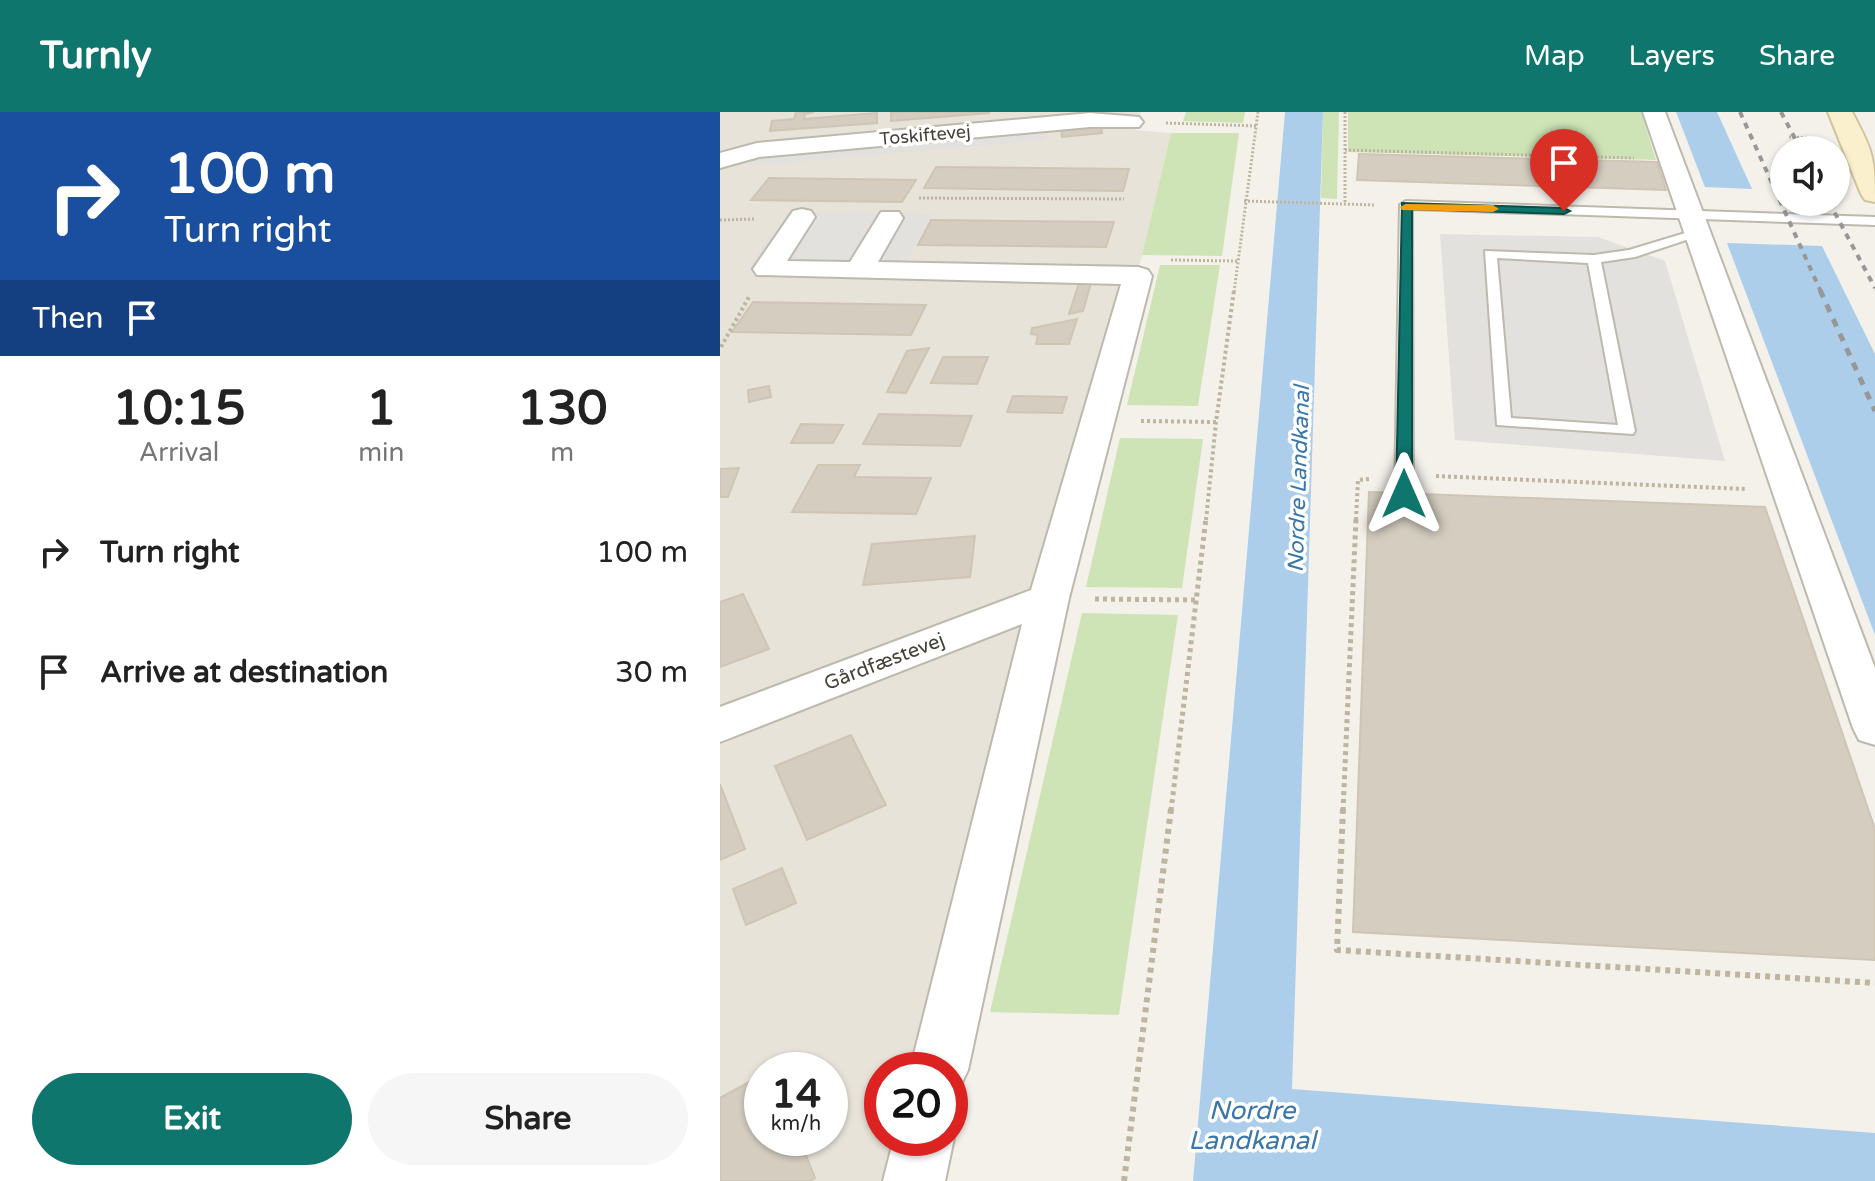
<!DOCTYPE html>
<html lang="en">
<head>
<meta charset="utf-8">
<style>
	body { margin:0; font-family:"Varela Round",sans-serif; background:#f6f6f6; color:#222; height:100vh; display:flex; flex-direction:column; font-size:30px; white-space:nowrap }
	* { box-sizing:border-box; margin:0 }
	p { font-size:26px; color:#767676 }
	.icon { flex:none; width:44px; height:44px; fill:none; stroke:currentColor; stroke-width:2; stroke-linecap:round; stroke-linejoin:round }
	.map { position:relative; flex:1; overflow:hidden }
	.panel { display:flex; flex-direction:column; background:#fff; width:720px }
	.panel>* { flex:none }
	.guide { background:#1a4fa0; color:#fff; overflow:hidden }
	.tools { position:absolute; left:1050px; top:24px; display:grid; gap:16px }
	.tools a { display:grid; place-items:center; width:80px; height:80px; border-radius:50%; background:#fff; box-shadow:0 2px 6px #0004; font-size:40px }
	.speed { position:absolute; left:24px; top:940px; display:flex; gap:16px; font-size:40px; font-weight:700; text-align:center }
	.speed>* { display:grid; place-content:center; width:104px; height:104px; border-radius:50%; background:#fff; box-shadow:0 2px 6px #0004; line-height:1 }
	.speed small { font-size:20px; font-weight:400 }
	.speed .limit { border:12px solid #d22; background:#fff; color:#111 }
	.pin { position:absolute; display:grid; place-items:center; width:68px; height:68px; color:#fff; margin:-82px -34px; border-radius:50% 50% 50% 0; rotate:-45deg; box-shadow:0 0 8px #0007 }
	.pin .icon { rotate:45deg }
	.me { position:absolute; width:88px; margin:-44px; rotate:0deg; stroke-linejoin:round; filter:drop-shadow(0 0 6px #0008) }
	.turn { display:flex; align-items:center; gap:28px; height:168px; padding:0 32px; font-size:36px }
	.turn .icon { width:104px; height:104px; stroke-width:2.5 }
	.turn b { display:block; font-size:56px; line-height:68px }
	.then { display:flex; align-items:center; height:76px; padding:0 32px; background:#0003; gap:16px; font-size:30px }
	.eta { display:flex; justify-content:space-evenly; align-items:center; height:136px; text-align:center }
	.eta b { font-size:48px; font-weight:700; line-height:56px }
	.primary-button { display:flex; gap:16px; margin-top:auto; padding:16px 32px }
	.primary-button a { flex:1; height:92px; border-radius:48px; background:#0f766e; color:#fff; font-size:32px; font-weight:700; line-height:92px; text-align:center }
	.primary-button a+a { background:#f6f6f6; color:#222 }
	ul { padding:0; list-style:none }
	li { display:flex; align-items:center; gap:24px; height:120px; padding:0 32px }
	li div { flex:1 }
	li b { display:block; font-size:30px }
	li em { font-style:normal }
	header { display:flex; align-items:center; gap:48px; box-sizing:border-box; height:112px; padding:0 40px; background:#0f766e; color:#fff }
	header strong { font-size:38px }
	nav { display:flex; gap:44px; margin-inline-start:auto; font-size:28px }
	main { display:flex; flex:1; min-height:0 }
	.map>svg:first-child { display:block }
	.residential { fill:#e7e3d8; fill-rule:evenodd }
	.green { fill:#cee4b6 }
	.parking { fill:#e2e1de }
	.water { fill:#acceea }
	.building { fill:#d4cdc0; stroke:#cec5b4; stroke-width:2 }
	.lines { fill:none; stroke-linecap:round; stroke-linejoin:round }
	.lane-casing { stroke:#beb9ad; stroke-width:4 }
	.street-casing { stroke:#beb9ad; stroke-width:4 }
	.secondary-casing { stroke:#cfc49d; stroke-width:4 }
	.path-far3 { stroke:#beb5a0; stroke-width:3; stroke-dasharray:2 2; stroke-linecap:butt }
	.path-far2 { stroke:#beb5a0; stroke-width:4; stroke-dasharray:3 3; stroke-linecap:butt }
	.path-far1 { stroke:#beb5a0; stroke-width:5; stroke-dasharray:4 4; stroke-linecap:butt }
	.path { stroke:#beb5a0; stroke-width:6; stroke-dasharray:5 5; stroke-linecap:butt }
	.lane { fill:#fff; fill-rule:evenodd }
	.street { fill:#fff; fill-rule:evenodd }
	.secondary { fill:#faf0cd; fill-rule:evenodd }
	.rail-far1 { stroke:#979797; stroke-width:4; stroke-dasharray:6 6; stroke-linecap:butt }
	.rail { stroke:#979797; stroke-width:5; stroke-dasharray:8 8; stroke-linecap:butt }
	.route { fill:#0f766e; stroke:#0a4d48; stroke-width:2 }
	.slow { fill:#f59e0b }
	.labels { text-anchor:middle; stroke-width:7; stroke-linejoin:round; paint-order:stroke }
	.far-street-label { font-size:18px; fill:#464138; stroke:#fff }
	.street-label { font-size:20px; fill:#464138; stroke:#fff }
	.water-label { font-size:22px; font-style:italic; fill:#3b77a9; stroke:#fff }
	.near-water-label { font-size:26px; font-style:italic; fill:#3b77a9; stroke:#fff }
</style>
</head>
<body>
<header>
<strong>Turnly</strong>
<nav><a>Map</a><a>Layers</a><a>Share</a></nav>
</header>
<main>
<section class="panel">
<div class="guide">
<div class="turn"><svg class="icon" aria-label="right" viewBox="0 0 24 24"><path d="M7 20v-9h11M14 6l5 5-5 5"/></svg><div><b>100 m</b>Turn right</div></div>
<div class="then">Then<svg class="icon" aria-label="arrive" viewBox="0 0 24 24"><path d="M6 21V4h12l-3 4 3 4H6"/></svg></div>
</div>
<div class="eta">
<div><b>10:15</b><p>Arrival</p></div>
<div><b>1</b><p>min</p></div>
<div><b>130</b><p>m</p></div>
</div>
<ul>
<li><svg class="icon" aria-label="right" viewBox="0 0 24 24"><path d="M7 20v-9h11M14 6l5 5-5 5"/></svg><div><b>Turn right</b></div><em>100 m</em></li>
<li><svg class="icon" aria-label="arrive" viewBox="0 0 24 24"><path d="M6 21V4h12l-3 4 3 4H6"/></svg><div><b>Arrive at destination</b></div><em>30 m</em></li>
</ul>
<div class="primary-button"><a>Exit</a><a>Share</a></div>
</section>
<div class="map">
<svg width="1155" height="1069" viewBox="0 0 1155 1069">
	<rect width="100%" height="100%" fill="#f3f1ea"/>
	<path class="residential" d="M0,0h421l-6,18 36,3 -29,122 -217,815h-43v68h25l-12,43h-175zM42,958h68v68h-68z"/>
	<g class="green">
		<polygon points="466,0 525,0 523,11 463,9"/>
		<polygon points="603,0 619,0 617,87 601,86"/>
		<polygon points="628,0 921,0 936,48 628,40"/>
		<polygon points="451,21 519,21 502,144 422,143"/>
		<polygon points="440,153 500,153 478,294 407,293"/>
		<polygon points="400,326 483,327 462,476 366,475"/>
		<polygon points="362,501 458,503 399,903 270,900"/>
	</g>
	<g class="parking">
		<polygon points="324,20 327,28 29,54 30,46"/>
		<polygon points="68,100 213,102 182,159 26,158"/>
		<polygon points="720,122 878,125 945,149 1005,349 735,328"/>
	</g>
	<g class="water">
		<polygon points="565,0 603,0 572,977 1155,1021 1155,1069 473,1069"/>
		<polygon points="956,0 997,0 1032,77 985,75"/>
		<polygon points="1007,131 1102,134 1155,242 1155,523"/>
	</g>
	<g class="building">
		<polygon points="76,0 94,0 85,2 84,7 157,1 157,11 50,19 52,9 74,7"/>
		<polygon points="171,0 269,0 269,1 171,9"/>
		<polygon points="380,11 382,21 342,25 341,14"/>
		<polygon points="639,42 937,50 946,78 637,68"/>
		<polygon points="216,55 409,57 403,79 204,76"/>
		<polygon points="49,66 196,68 182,90 31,88"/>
		<polygon points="211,108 394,110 386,135 198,133"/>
		<polygon points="359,171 371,171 363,199 349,202"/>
		<polygon points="33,190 206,193 191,223 12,220"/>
		<polygon points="357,207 349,232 316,232 318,223 311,222 312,216"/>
		<polygon points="209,236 186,281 167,280 187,239"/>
		<polygon points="223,245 268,245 257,272 211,271"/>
		<polygon points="49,274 51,285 29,290 28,278"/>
		<polygon points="293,284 347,285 342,301 287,300"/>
		<polygon points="159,302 252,304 240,334 143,332"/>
		<polygon points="81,312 123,313 113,331 71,331"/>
		<polygon points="98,353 140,353 134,365 211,366 196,402 72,400"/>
		<polygon points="19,356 8,385 0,385 0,357"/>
		<polygon points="649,380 1045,395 1155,717 1155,848 633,820"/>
		<polygon points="255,424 250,465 143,473 152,432"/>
		<polygon points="23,482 49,537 0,555 0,490"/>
		<polygon points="131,623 166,693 87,728 55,654"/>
		<polygon points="0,672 25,737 0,748"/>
		<polygon points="62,756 76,791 26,813 13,777"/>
		<polygon points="42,963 42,1026 79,1026 95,1066 90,1069 0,1069 0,986"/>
	</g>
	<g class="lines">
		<g class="lane-casing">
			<g id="lane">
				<polygon points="686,89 1155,105 1155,113 692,97 693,382 684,387 675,382 680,93"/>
				<path d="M972,119l12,3 -69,23 -34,5 34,169 -2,3 -136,-9 -12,-174 109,4 35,-5zM777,146l91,5 30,162 -107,-7z"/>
			</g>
		</g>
		<g class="street-casing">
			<g id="street">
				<polygon points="923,0 945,0 1155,556 1155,633 1139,628 1133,616"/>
				<polygon points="370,1 419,5 423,10 419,15 370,15 39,45 0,56 0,41 37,31"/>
				<polygon points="82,97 91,99 95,105 67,149 130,150 161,100 179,100 183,106 158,150 418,155 428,158 432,164 349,486 248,958 239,977 230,981 230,958 190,958 302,512 0,630 0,595 311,478 401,172 37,163 33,157 73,99"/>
				<polygon points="230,1017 234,1026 225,1069 163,1069 174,1026 230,1026"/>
			</g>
		</g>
		<g class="secondary-casing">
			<path id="secondary" d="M1108,0h24c21,39 23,46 23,90l-10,-2 -4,-6z"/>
		</g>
		<g class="path-far3">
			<polyline points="625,0 625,92"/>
			<polyline points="446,11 537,14"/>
			<polyline points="1069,25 1093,26"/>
			<polyline points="625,38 914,46"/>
			<polyline points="199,86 404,87"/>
			<polyline points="524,89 655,93"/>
			<polyline points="0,108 35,107"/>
			<polyline points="451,148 517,149"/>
			<polyline points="514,180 538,0"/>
		</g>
		<g class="path-far2">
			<polyline points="1,235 30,183"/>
			<polyline points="421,309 496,310 514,178"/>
			<polyline points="716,364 1026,377"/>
			<polyline points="486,408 496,310"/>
			<polyline points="636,408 638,368 650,367"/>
		</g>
		<g class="path-far1">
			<polyline points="375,487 478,488"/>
			<polyline points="451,699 486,406"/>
			<polyline points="623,699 636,406"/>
		</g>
		<g class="path">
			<polyline points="623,697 617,838 1155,871"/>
			<polyline points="404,1069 451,697"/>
		</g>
		<use href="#lane" class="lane"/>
		<use href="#street" class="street"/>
		<use href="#secondary" class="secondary"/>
		<g class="rail-far1">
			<polyline points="1020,0 1101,180"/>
			<polyline points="1061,0 1081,38"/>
			<polyline points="1109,90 1155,176"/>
		</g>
		<polyline class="rail" points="1100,178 1155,299"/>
	</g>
	<polygon class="route" points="682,91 844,96 850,99 844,102 692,97 692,382 684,387 676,382"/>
	<polygon class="slow" points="686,92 773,93 779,97 773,100 682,98 680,95"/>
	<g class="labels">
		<g class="far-street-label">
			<text transform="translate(205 23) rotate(-5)" y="6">Toskiftevej</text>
		</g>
		<g class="street-label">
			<text transform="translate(164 549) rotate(-21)" y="7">Gårdfæstevej</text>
		</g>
		<g class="water-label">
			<text transform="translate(578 367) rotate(-88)" y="8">Nordre Landkanal</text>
		</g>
		<g class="near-water-label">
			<text x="532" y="1007">Nordre<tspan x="532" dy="30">Landkanal</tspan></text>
		</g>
	</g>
</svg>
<div class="tools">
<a><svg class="icon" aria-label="sound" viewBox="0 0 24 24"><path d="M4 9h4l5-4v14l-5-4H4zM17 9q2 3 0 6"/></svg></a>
</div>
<div class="speed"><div>14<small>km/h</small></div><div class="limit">20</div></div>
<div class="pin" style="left:844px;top:99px;background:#d93025"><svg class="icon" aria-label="arrive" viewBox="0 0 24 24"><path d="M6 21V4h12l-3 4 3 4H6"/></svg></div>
<svg class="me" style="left:684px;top:382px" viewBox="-20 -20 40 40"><path d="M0-17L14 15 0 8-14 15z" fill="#0f766e" stroke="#fff" stroke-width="4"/></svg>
</div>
</main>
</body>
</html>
